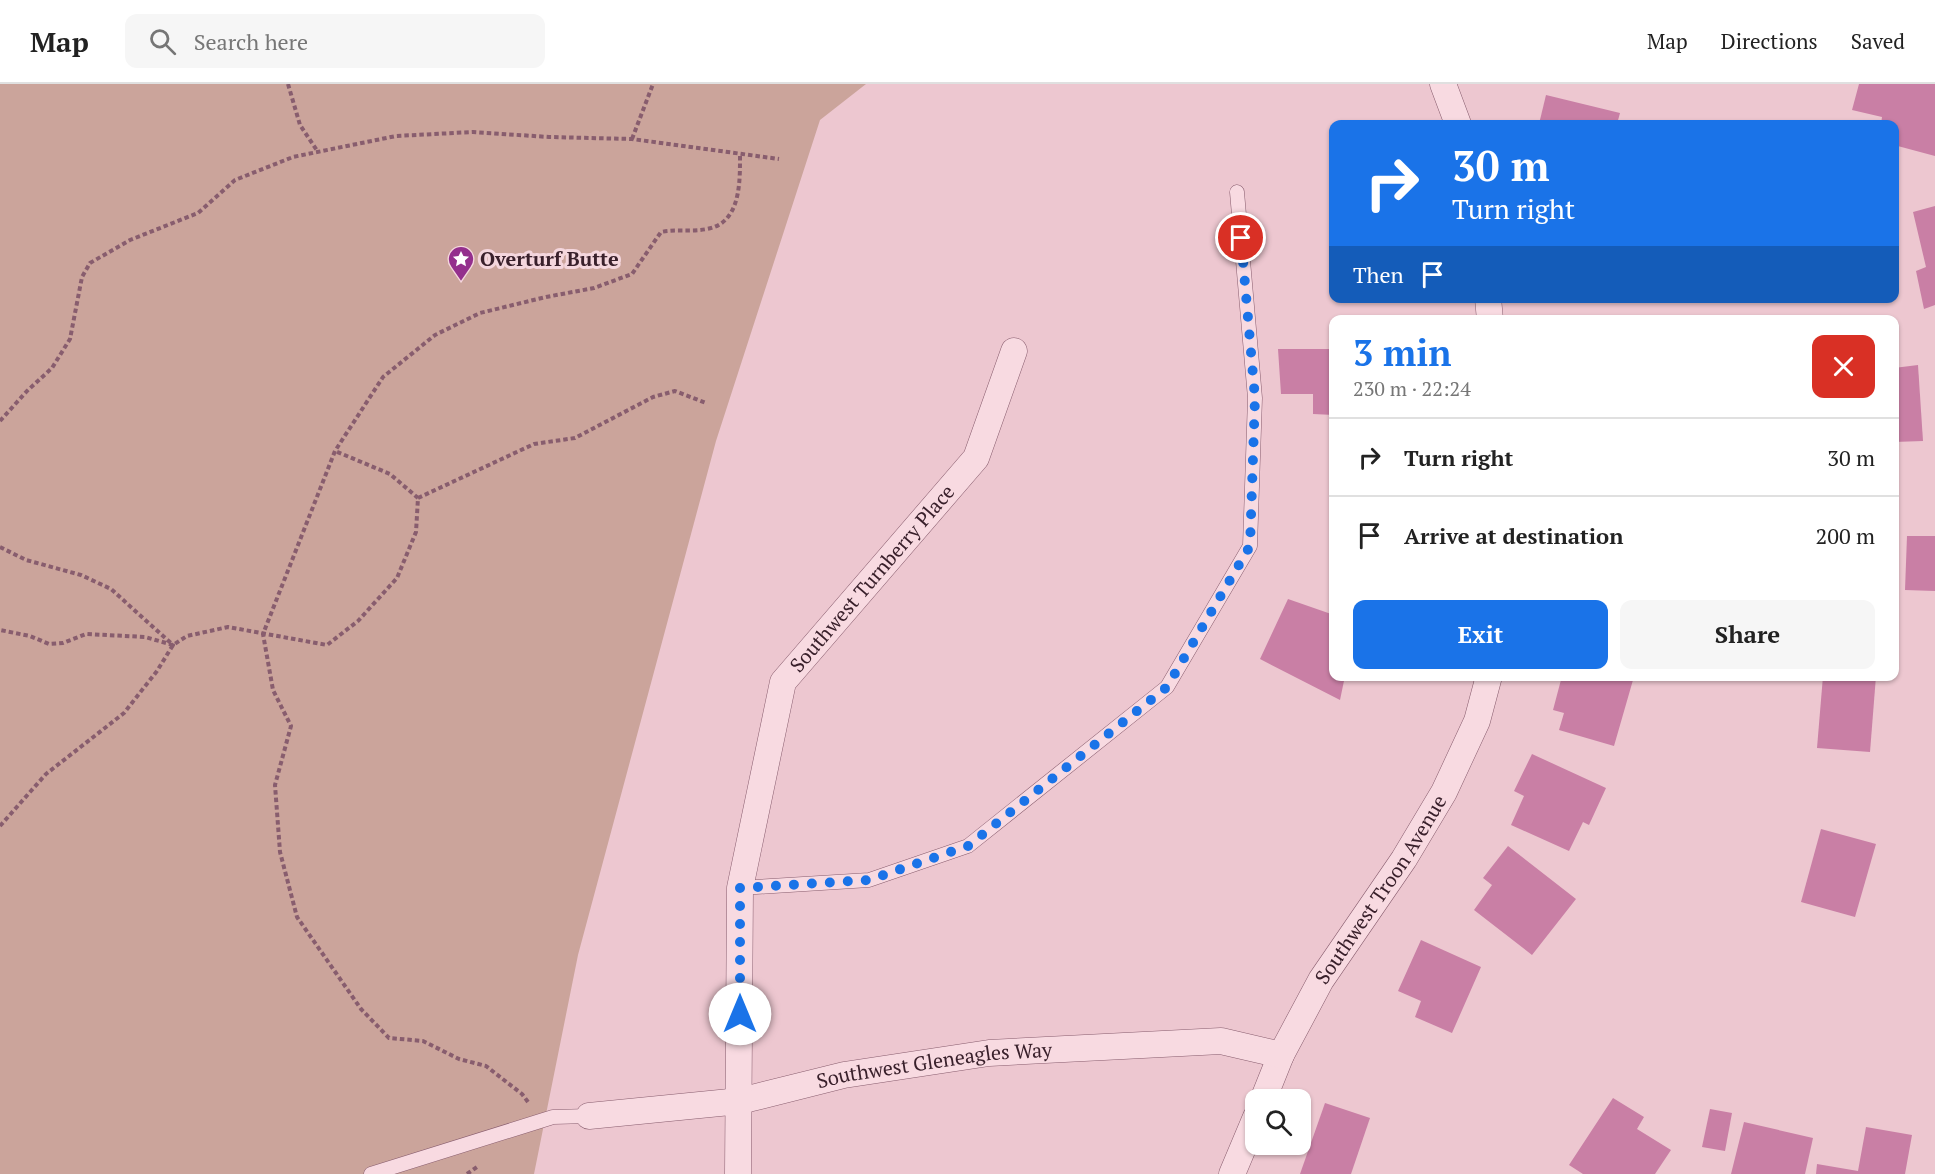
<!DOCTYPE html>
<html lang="en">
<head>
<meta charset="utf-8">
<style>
	body { margin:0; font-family:"PT Serif",serif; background:#f6f6f6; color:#222; height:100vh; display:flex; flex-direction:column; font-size:22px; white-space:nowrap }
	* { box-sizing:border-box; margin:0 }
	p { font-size:20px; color:#767676 }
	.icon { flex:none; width:33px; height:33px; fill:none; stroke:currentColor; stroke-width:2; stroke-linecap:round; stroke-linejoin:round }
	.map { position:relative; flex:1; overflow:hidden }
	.drawer { position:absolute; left:1329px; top:231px; width:570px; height:366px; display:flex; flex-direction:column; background:#fff; border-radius:12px; box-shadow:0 2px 4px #0004 }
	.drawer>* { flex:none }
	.hud { position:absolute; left:1329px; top:36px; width:570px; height:183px; border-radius:12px; box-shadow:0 2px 4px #0004; background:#1a73e8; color:#fff; overflow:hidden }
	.fabs { position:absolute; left:1245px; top:1005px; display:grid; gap:12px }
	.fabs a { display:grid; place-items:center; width:66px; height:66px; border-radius:12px; background:#fff; box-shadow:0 2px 4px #0004; font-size:30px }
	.pin { position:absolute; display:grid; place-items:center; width:51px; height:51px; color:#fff; margin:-26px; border:3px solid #fff; border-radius:50%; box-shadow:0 2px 6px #0007 }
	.me { position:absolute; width:66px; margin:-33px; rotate:0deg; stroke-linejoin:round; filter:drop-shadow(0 0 4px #0008) }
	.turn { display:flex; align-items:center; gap:21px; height:126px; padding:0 24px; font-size:27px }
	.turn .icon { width:78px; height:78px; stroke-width:2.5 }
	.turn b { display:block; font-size:42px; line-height:51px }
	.then { display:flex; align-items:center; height:57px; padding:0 24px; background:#0003; gap:12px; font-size:22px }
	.round { display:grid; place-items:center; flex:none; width:63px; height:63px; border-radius:12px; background:#f6f6f6 }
	.head { display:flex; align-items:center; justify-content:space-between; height:102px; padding:0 24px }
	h1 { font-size:36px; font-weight:600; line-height:45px; color:#1a73e8 }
	.primary-button { display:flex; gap:12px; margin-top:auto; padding:12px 24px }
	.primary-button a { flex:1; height:69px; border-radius:12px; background:#1a73e8; color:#fff; font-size:24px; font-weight:600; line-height:69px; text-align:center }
	.primary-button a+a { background:#f6f6f6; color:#222 }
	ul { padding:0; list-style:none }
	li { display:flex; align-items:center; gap:18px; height:78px; padding:0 24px; border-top:2px solid #e0e0e0 }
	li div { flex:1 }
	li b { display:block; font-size:22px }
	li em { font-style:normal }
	header { display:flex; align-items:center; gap:36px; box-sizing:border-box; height:84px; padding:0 30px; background:#fff; border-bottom:2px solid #e0e0e0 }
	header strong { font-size:28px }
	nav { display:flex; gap:33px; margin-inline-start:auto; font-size:21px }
	.search { width:420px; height:54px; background:#f6f6f6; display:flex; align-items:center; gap:15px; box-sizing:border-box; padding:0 21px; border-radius:12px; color:#767676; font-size:22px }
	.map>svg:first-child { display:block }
	.green { fill:#cba49b }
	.building { fill:#c97fa5 }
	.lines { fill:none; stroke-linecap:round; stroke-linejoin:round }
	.service-casing { stroke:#885d6e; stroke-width:15 }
	.minor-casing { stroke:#885d6e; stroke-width:27 }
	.path { stroke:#885d6e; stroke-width:4; stroke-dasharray:4.5 3; stroke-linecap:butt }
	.service { stroke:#f8dae1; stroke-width:14 }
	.minor { stroke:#f8dae1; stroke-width:26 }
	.route { stroke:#1a73e8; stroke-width:10; stroke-dasharray:0 18 }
	.labels { text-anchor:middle; stroke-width:6; stroke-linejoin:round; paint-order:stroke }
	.poi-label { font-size:20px; font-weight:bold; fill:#39202b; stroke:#f4d6dd; text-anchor:start }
	.street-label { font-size:20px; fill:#39202b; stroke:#f4d6dd }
</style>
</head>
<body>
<header>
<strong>Map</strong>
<div class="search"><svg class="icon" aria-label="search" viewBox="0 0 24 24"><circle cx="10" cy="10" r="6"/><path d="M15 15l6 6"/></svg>Search here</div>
<nav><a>Map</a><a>Directions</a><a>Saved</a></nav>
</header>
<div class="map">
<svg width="1935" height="1090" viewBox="0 0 1935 1090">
	<rect width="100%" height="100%" fill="#edc7d0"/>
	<polygon class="green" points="0,0 866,0 820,36 716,357 578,871 534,1090 0,1090"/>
	<g class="building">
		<polygon points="1859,0 1935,0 1935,72 1894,61 1894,40 1881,40 1882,33 1852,26"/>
		<polygon points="1546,11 1620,29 1617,40 1539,40"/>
		<polygon points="1935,122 1935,221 1924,225 1916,187 1926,183 1913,128"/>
		<polygon points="1278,265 1334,265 1334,331 1313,330 1313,310 1281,310"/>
		<polygon points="1918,281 1923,357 1894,358 1894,284"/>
		<polygon points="1907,452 1935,452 1935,507 1905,506"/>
		<polygon points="1288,515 1334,531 1334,592 1345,592 1340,616 1260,575"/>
		<polygon points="1562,592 1622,592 1633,596 1614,662 1559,646 1564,629 1553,626"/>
		<polygon points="1823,592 1876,592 1870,668 1817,664"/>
		<polygon points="1532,670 1606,704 1589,741 1583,738 1569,767 1511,741 1524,712 1514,707"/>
		<polygon points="1821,745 1876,760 1855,833 1801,818"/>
		<polygon points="1508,762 1576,815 1532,871 1474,826 1492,801 1483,794"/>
		<polygon points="1421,856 1481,883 1452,949 1415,933 1421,917 1398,907"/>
		<polygon points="1613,1014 1644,1033 1637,1045 1671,1066 1655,1090 1583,1090 1569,1081"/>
		<polygon points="1325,1019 1370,1034 1351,1090 1300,1090"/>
		<polygon points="1710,1025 1732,1029 1725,1067 1702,1063"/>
		<polygon points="1744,1038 1813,1054 1805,1090 1731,1090"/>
		<polygon points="1866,1043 1912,1051 1905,1090 1816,1090 1817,1080 1858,1087"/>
	</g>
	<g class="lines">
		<g class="service-casing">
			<g id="service">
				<polyline points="740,804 869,796 968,762 1167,603 1250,462 1255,314 1237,108"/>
				<polyline points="371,1090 553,1033 589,1032"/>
			</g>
		</g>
		<g class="minor-casing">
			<g id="minor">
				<polyline points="1443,0 1458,40"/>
				<polyline points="1488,214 1490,236"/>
				<path id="s1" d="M1263,1016l18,-45 40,-75 83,-121 40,-67 33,-71 12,-45"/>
				<path id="s2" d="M589,1032l151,-15 104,-26 145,-22 232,-12 60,14"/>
				<path id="s3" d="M738,1090l2,-286 43,-206 193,-224 38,-107"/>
				<polyline points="1232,1090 1256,1033"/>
			</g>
		</g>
		<g class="path">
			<polyline points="288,0 300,41 318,68"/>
			<polyline points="632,55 653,0"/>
			<polyline points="0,337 27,307 52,284 70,255 82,193 90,179 130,156 198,129 235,96 293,73 396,52 473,48 549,53 632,55 779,75"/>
			<polyline points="418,414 534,360 575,354 653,313 675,307 706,319"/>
			<polyline points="0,463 26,476 81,491 111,505 173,561 145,553 86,550 63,559 49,560 30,552 0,546"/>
			<polyline points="0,742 46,690 124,629 157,587 173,561 187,552 228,543 327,561 358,537 397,494 416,448 418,414 390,390 335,367"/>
			<path d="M528,1018l-6,-8 -36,-28 -27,-7 -36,-18 -34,-3 -28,-29 -64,-92 -17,-65 -5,-67 16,-59 -18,-36 -10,-56 72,-183 48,-74 52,-42 45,-22 66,-16 48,-9 38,-14 29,-42c15,-3 30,0 46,-3 34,-6 33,-47 33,-74"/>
			<polyline points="467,1090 477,1083"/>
		</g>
		<use href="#service" class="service"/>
		<use href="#minor" class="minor"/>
	</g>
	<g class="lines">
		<polyline class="route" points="740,930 740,804 869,796 968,762 1167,603 1250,462 1255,314 1241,154"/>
	</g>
	<defs>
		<g id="sight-pin" transform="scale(1.35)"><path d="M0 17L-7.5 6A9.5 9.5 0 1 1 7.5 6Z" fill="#942f8d" stroke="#f4d6dd"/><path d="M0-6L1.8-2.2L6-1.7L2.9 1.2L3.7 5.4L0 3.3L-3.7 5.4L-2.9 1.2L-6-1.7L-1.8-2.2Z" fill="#fff"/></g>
	</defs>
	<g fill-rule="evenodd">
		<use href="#sight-pin" x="461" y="175"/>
	</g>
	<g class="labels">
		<g class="poi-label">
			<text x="480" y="182">Overturf Butte</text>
		</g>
		<g class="street-label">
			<text dy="7" stroke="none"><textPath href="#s3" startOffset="633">Southwest Turnberry Place</textPath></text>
			<text dy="7" stroke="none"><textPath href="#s1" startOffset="242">Southwest Troon Avenue</textPath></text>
			<text dy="7" stroke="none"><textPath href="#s2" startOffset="350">Southwest Gleneagles Way</textPath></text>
		</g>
	</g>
</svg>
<div class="fabs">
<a><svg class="icon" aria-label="search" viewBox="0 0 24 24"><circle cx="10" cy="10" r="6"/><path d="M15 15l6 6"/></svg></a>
</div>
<div class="pin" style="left:1241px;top:154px;background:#d93025"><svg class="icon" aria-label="arrive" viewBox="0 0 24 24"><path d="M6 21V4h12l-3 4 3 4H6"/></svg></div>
<svg class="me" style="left:740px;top:930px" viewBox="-20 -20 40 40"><circle r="19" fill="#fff"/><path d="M0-13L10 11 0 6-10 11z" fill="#1a73e8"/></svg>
<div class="hud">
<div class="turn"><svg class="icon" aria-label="right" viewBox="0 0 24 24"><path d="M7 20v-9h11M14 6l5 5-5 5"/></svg><div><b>30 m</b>Turn right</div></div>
<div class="then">Then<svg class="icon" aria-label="arrive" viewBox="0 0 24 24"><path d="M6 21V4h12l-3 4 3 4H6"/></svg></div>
</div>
<section class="drawer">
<div class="head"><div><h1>3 min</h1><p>230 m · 22:24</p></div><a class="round" style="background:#d93025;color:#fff"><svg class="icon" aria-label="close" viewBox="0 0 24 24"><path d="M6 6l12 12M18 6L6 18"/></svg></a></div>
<ul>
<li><svg class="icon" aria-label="right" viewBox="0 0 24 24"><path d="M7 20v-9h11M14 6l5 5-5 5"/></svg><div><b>Turn right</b></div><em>30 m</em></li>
<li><svg class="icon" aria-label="arrive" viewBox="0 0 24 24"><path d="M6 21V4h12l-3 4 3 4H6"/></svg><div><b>Arrive at destination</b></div><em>200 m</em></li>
</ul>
<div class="primary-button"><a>Exit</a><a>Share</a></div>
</section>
</div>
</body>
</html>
